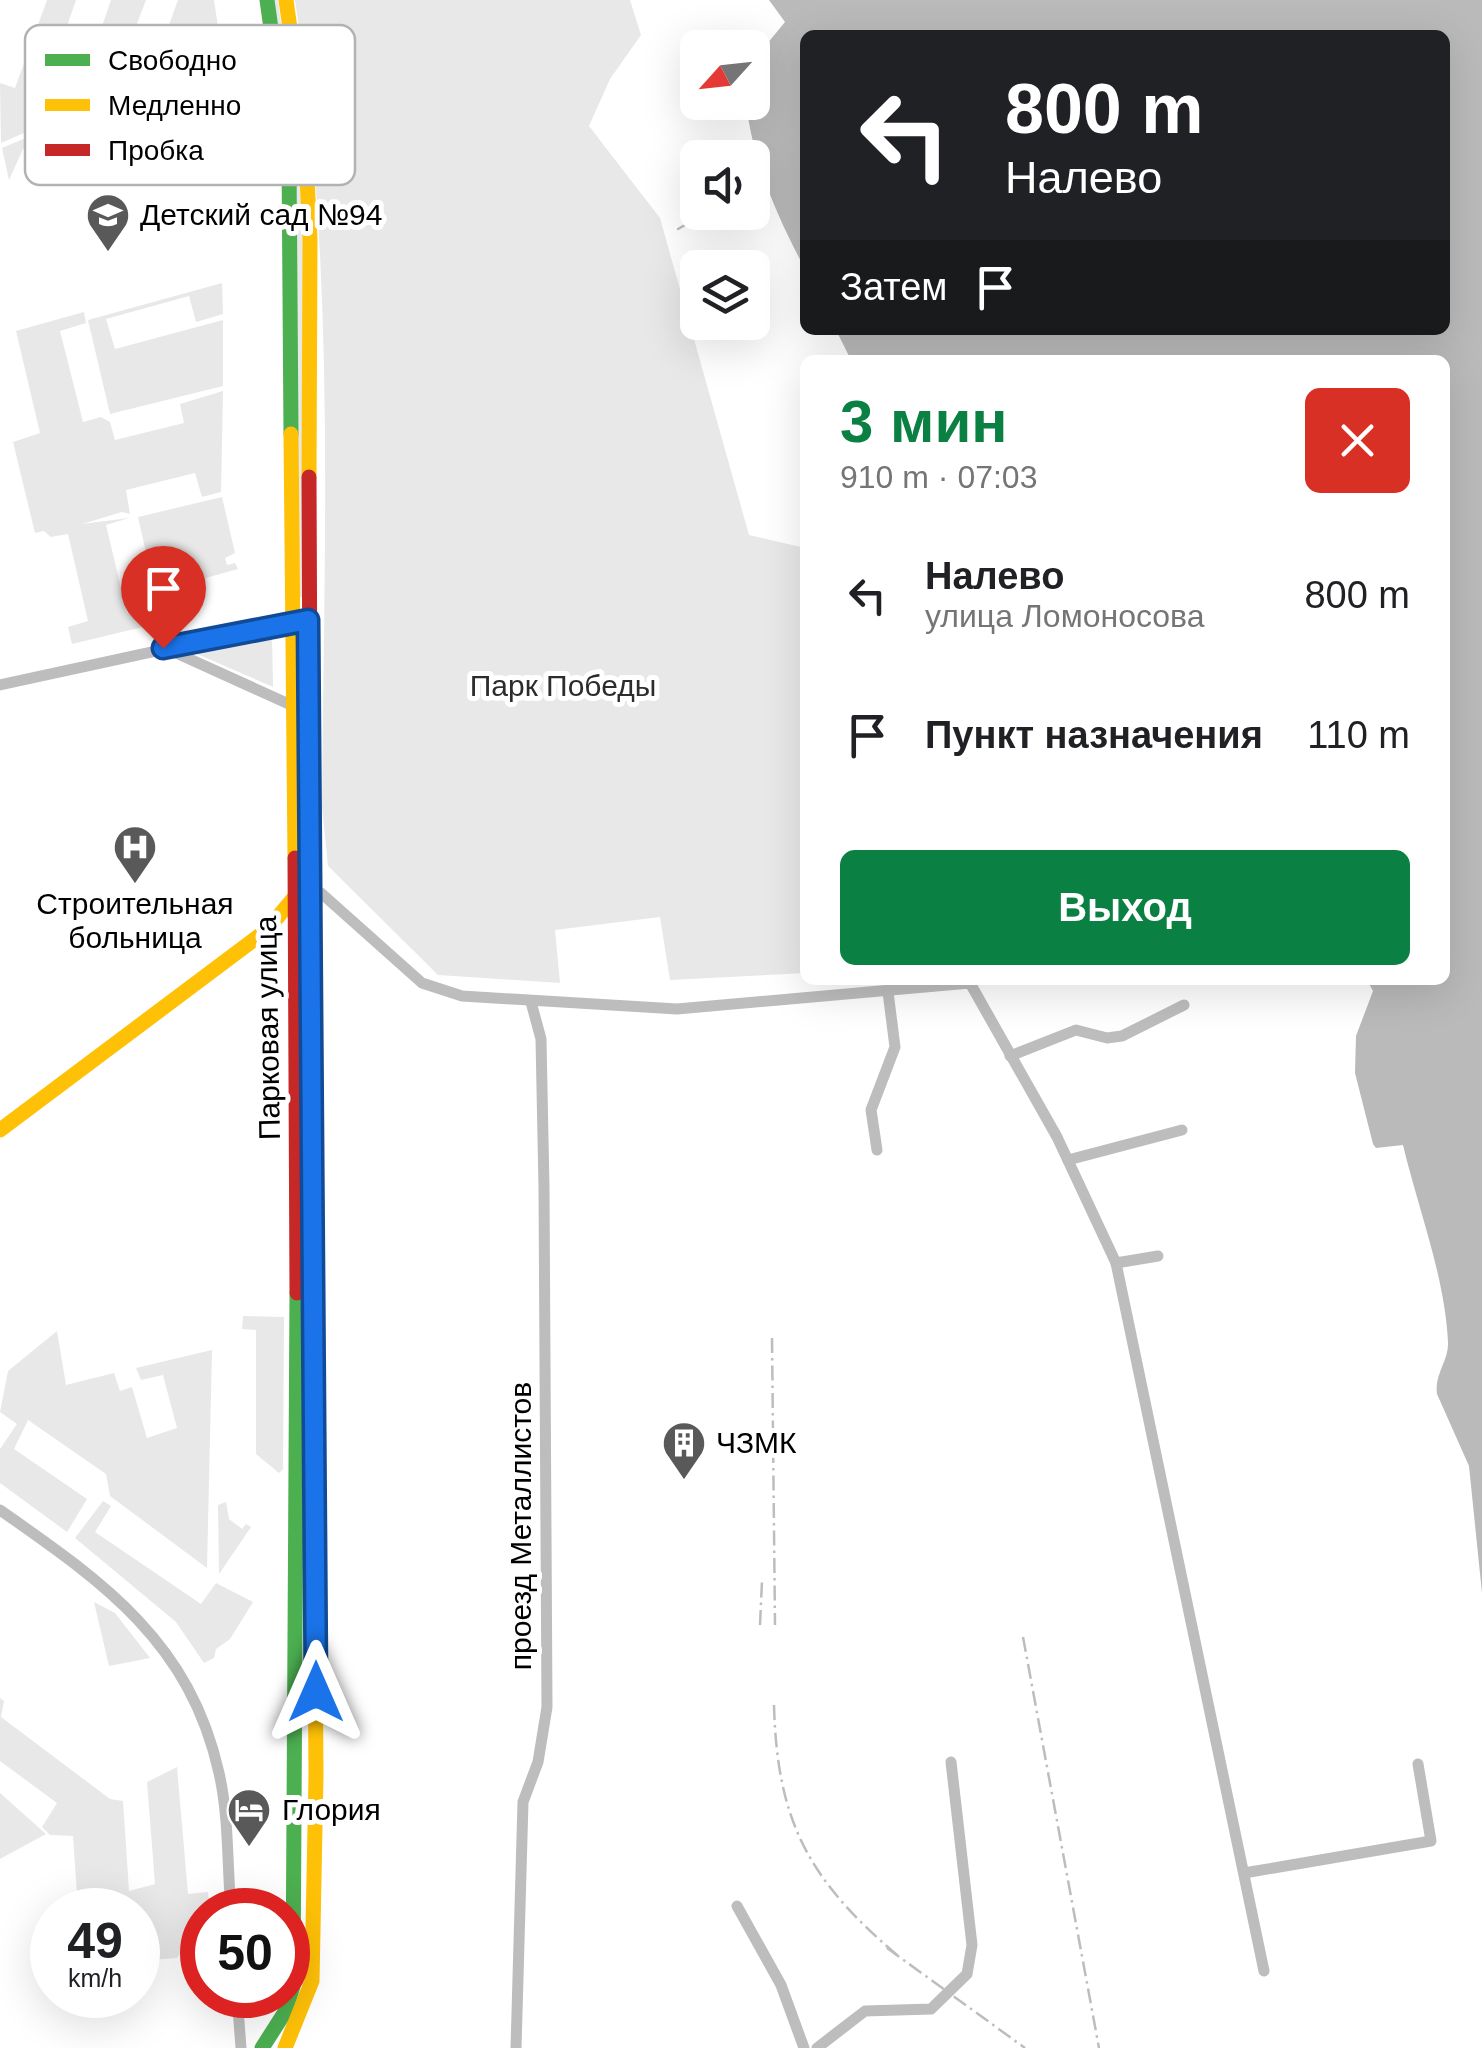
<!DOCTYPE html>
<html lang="ru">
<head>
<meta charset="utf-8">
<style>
	body { margin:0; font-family:Arial,sans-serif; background:#f6f6f6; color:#202124; height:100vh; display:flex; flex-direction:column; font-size:38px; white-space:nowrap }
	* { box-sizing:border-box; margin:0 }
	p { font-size:32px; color:#757577 }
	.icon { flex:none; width:55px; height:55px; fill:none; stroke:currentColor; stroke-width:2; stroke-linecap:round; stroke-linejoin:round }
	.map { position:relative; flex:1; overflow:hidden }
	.details { position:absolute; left:800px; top:355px; width:650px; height:630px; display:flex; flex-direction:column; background:#fff; border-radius:15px; box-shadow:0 10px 40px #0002 }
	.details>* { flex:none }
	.guide { position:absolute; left:800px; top:30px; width:650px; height:305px; border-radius:15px; box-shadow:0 10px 40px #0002; background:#202124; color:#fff; overflow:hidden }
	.needle { width:65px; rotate:243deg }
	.buttons { position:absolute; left:680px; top:30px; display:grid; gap:20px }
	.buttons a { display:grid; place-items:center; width:90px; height:90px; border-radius:15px; background:#fff; box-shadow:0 10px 40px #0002; font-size:50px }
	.speed { position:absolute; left:30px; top:1888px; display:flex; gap:20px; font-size:50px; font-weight:700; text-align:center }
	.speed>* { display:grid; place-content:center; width:130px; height:130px; border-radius:50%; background:#fff; box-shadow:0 10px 40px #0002; line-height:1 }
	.speed small { font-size:25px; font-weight:400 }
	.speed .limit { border:15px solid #d22; background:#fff; color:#111 }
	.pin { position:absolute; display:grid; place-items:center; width:85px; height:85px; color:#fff; margin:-102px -42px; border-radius:50% 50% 50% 0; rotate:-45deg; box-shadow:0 0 10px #0007 }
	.pin .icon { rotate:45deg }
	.me { position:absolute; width:110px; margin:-55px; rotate:0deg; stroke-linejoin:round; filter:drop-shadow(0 0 8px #0008) }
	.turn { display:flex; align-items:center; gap:35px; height:210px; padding:0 40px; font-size:45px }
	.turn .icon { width:130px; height:130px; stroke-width:2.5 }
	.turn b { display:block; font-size:70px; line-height:85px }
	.then { display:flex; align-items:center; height:95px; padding:0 40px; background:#0003; gap:20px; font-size:38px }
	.round { display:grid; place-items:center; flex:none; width:105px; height:105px; border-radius:15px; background:#f6f6f6 }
	.headline { display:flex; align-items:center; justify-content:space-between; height:170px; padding:0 40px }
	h1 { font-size:60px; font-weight:800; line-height:75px; color:#0b8043 }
	.primary-button { display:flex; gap:20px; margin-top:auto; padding:20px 40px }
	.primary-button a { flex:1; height:115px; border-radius:15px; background:#0b8043; color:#fff; font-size:40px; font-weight:800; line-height:115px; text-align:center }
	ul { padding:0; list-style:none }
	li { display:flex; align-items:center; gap:30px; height:140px; padding:0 40px }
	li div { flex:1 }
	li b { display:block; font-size:38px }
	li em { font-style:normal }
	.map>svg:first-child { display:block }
	.green { fill:#e8e8e8 }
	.water { fill:#bababa }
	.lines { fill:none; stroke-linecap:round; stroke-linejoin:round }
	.stream { stroke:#bababa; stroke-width:2.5 }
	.street { stroke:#bdbdbd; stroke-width:11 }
	.fast { stroke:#4caf50; stroke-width:15 }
	.slow { stroke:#ffc107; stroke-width:15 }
	.jam { stroke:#c62828; stroke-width:15 }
	.rail { stroke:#bdbdbd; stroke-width:2.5; stroke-dasharray:15 5 2.5 5; stroke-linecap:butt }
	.route-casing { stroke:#114b97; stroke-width:25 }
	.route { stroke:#1a73e8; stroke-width:18 }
	.labels { text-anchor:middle; stroke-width:10; stroke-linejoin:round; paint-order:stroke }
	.poi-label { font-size:30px; fill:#000; stroke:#fff; text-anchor:start }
	.park-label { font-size:30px; fill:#2c2c2c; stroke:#fff }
	.street-label { font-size:30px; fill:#000; stroke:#fff }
	.key { fill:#fff; stroke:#b2b2b2; stroke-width:2.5 }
	.key-label { font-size:28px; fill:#000 }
</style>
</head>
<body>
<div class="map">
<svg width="1482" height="2048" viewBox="0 0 1482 2048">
	<rect width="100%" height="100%" fill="#fff"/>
	<g class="green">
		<polygon points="47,0 76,0 55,61 86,73 111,0 146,0 128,47 157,58 178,0 214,0 221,47 1,143 0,83 15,88"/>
		<polygon points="273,0 278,0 303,194 302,597 297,597 297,193"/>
		<path d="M295,0h335l11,35 -31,44 -21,47 71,92 89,317 56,13v425l-135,7 -10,-63 -105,13 5,53 -122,-8 -110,-109 -6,-59c2,-269 14,-541 -27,-807z"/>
		<polygon points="223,55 234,139 167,121 161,135 151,132 146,145 99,134 93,149 86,147 79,168 23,149 9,180 2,148"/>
		<polygon points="222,283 223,314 196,322 189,296 106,319 115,349 223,320 223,386 110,414 88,320"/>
		<polygon points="84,312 86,323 60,331 83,422 101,417 110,422 115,440 184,423 180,404 223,391 221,492 202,497 195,473 126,490 130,514 122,512 82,524 129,518 106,525 127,613 151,608 155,624 72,644 68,627 88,621 68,534 51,537 44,531 35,533 13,442 40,433 16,331"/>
		<polygon points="222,497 235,553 225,558 227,565 235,563 238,569 155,592 138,517"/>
		<polygon points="272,634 273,687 188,650"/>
		<polygon points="243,1316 284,1317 283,1469 279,1473 256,1454 256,1330 242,1329"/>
		<polygon points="57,1331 66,1385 114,1373 120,1391 132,1387 147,1438 177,1428 163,1375 141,1380 136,1368 212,1350 207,1568 110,1496 106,1474 28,1420 14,1449 87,1499 67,1532 0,1483 0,1449 17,1424 0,1412 8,1371"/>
		<polygon points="103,1501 111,1506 95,1532 201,1604 216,1583 253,1602 230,1639 216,1649 214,1658 204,1663 176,1622 75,1538"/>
		<polygon points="226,1502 229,1519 242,1529 246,1524 251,1527 219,1574 218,1505"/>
		<polygon points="94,1602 115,1613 150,1658 109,1666"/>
		<polygon points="0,1698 4,1701 1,1717 110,1799 123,1801 129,1891 155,1884 147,1782 177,1767 188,1894 208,1892 210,1910 202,1910 202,1939 188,1941 177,1958 138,1961 138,1910 78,1910 73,1836 50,1835 42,1827 57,1803 0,1761"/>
		<polygon points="0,1793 46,1834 0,1859"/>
	</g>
	<path class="water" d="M769,0h713v1593l-13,-127 -32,-72c-3,-20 12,-33 11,-52 -3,-65 -30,-134 -45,-197l-27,3 -3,-4 -18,-71 1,-37 17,-45 -6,-11h78v-620h-594l-15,-30h609v-295h-640v234c-28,-53 -52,-107 -59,-166l6,-1 1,-41 32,-39z"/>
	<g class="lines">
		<g class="stream">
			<polyline points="752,185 765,185"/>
			<polyline points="678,229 708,212"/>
		</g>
		<g class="street">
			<polyline points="163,647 291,705 301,705"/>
			<polyline points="0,685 299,620"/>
			<polyline points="311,893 321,893 422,983 462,996 677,1009 970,983 1057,1137 1116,1263 1264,1971"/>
			<polyline points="1010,1056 1076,1030 1107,1038 1122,1036 1184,1005"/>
			<polyline points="877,1150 871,1110 895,1047 888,992"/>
			<polyline points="1068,1160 1182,1130"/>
			<polyline points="1116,1263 1158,1256"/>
			<path d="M0,1510c103,72 190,132 219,263 10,43 8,92 12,137"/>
			<polyline points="1244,1873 1431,1841 1418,1764"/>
			<polyline points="737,1906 781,1985 804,2048"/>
			<polyline points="237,1995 241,2048"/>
			<polyline points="516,2048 523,1802 538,1762 547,1707 544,1188 541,1039 531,1002"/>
			<polyline points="817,2048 865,2011 931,2009 967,1974 972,1945 951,1762"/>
		</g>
		<g class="fast">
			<polyline points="267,0 289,157 291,434"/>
			<polyline points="262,2048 285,2012 293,1986 297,1293"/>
		</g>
		<g class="slow">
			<polyline points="286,0 305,135 310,239 309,477"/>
			<polyline points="291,434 295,858"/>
			<polyline points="0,1130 267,930 297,894"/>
			<polyline points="285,2048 312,1981 316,1775 312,1192"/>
		</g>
		<g class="jam">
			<polyline points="309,477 312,1192"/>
			<polyline points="295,858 297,1293"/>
		</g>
		<g class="rail">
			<polyline points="772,1338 775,1625"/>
			<polyline points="760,1625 762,1581"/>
			<polyline points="1023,1637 1099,2048"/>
			<path d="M774,1705c3,117 35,175 123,250"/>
			<polyline points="887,1948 1025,2048"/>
		</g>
	</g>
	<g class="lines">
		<g class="route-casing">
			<polyline id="route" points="163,648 308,620 316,1692"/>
		</g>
		<use href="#route" class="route"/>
	</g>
	<defs>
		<g id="school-pin" transform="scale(2.25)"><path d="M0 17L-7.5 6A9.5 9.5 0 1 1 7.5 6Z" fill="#595959" stroke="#fff"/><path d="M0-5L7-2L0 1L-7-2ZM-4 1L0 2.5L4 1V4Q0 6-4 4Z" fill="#fff"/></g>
		<g id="hospital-pin" transform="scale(2.25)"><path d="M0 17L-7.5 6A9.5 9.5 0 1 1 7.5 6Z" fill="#595959" stroke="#fff"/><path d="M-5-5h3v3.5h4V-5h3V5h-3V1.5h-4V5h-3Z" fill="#fff"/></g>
		<g id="building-pin" transform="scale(2.25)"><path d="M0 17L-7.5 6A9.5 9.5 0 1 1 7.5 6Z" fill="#595959" stroke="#fff"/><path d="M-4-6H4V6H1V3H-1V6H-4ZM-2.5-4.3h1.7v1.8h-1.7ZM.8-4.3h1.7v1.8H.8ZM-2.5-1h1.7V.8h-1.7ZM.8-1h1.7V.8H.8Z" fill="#fff"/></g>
		<g id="hotel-pin" transform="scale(2.25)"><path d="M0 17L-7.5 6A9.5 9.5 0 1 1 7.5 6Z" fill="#595959" stroke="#fff"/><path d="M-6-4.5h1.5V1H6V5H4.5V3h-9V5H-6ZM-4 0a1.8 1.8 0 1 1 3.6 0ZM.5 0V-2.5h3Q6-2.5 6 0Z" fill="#fff"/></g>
	</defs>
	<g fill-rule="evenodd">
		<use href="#school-pin" x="108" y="215"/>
		<use href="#hospital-pin" x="135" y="847"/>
		<use href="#building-pin" x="684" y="1443"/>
		<use href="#hotel-pin" x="249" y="1810"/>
	</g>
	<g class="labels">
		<g class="poi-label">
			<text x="140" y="225">Детский сад №94</text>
			<text x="135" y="914" text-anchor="middle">Строительная<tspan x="135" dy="34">больница</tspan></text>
			<text x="716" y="1453">ЧЗМК</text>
			<text x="282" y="1820">Глория</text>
		</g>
		<g class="park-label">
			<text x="563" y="696">Парк Победы</text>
		</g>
		<g class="street-label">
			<text transform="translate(268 1028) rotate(-91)" y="10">Парковая улица</text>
			<text transform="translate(521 1526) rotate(-90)" y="10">проезд Металлистов</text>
		</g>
	</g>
	<rect x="25" y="25" width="330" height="160" rx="15" class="key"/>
	<rect x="45" y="54" width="45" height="12" fill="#4caf50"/>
	<rect x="45" y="99" width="45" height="12" fill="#ffc107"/>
	<rect x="45" y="144" width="45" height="12" fill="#c62828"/>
	<g class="key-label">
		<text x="108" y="70">Свободно</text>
		<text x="108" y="115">Медленно</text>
		<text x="108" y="160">Пробка</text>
	</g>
</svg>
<div class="buttons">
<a><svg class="needle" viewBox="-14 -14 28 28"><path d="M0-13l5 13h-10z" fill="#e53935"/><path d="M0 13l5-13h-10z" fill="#757577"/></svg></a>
<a><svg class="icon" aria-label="sound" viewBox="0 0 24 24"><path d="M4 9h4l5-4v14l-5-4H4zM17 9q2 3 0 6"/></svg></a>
<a><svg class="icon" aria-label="layers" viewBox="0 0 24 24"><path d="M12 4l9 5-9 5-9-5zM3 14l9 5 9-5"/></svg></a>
</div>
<div class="speed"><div>49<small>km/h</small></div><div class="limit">50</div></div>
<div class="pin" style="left:163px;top:648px;background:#d93025"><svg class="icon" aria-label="arrive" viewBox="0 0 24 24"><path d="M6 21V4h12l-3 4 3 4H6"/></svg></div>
<svg class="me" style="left:316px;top:1692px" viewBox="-20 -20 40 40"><path d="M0-17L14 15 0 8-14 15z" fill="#1a73e8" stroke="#fff" stroke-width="4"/></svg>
<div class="guide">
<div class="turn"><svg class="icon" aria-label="left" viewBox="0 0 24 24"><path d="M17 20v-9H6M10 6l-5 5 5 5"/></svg><div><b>800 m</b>Налево</div></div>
<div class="then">Затем<svg class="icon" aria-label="arrive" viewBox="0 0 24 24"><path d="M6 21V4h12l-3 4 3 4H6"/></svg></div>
</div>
<section class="details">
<div class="headline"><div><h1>3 мин</h1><p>910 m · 07:03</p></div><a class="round" style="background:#d93025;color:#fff"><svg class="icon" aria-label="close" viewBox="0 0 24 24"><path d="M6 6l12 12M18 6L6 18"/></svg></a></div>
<ul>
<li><svg class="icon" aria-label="left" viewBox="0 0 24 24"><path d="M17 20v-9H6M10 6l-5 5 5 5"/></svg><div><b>Налево</b><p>улица Ломоносова</p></div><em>800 m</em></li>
<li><svg class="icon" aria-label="arrive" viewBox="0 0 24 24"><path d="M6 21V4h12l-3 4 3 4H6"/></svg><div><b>Пункт назначения</b></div><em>110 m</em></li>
</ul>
<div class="primary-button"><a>Выход</a></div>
</section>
</div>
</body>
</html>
